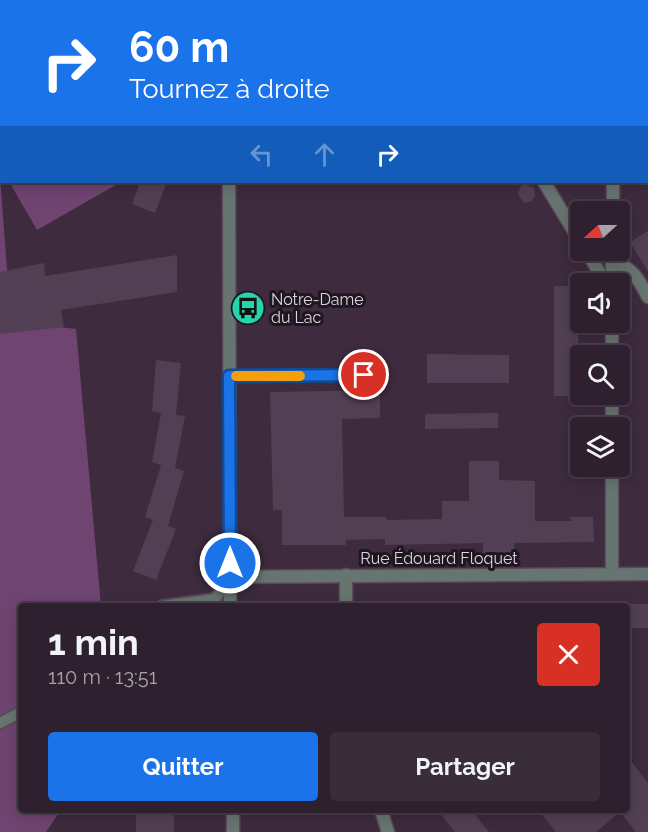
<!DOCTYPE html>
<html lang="fr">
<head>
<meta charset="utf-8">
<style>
	body { margin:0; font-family:Raleway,sans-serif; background:#3a2d3a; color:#f1f3f6; height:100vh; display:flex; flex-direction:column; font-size:22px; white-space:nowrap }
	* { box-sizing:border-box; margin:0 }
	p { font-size:20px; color:#a7a3aa }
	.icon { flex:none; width:33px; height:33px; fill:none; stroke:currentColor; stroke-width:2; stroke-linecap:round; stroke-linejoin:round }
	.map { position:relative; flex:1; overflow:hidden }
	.sheet { position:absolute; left:18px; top:603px; width:612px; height:210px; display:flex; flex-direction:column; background:#2e202e; border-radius:6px; box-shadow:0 3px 15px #0003,0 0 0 2px #493e4a }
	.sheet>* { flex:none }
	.guide { position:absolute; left:0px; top:0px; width:648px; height:183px; box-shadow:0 3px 15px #0003,0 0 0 2px #493e4a; background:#1a73e8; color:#fff; overflow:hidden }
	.needle { width:39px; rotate:249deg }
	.controls { position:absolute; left:570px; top:201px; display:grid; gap:12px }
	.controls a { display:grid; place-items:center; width:60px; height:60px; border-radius:6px; background:#2e202e; box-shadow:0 3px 15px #0003,0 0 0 2px #493e4a; font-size:30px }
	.pin { position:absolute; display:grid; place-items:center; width:51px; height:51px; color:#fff; margin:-26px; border:3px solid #fff; border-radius:50%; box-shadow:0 2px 6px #0007 }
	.me { position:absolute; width:66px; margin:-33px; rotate:0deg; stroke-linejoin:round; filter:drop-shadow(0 0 4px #0008) }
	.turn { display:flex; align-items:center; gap:21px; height:126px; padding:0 30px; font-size:27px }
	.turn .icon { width:78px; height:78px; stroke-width:2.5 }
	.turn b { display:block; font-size:42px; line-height:51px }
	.lanes { display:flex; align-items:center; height:57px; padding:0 30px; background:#0003; justify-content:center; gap:30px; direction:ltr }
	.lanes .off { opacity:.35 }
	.round { display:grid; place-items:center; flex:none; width:63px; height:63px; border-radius:6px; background:#3a2d3a }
	.head { display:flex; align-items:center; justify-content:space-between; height:102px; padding:0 30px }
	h1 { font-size:36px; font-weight:700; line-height:45px }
	.action { display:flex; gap:12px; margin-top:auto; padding:12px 30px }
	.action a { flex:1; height:69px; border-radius:6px; background:#1a73e8; color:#fff; font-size:24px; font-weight:700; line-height:69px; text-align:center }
	.action a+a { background:#3a2d3a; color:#f1f3f6 }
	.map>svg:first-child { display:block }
	.green { fill:#6f4471 }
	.building { fill:#533f54 }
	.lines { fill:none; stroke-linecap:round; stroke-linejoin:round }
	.service-casing { stroke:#5b495b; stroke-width:14 }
	.minor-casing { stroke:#5b495b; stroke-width:15 }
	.service { stroke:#677570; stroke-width:10 }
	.minor { stroke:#677570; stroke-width:12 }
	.route-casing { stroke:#114b97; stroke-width:15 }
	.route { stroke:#1a73e8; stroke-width:10 }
	.slow { stroke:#f59e0b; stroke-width:10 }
	.labels { text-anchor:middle; stroke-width:6; stroke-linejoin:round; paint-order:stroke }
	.poi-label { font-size:16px; fill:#ded2de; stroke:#1f1720; text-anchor:start }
	.street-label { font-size:16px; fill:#ded2de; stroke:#1f1720 }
</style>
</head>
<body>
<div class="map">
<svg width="648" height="832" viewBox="0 0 648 832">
	<rect width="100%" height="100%" fill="#3e2b3e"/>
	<g class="green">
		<polygon points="0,177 11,321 76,329 101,606 21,606 21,810 61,810 46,832 0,832"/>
		<polygon points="17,182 121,182 37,230 11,185"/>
	</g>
	<g class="building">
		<polygon points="140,182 167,182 155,213 132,204"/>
		<polygon points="522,183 534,188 535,196 532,201 524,203 518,194"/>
		<polygon points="648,231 648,272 630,242"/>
		<polygon points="177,255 177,292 61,310 64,327 0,334 0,272 44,263 45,276"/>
		<rect x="554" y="286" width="24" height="110"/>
		<polygon points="427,354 509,355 509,383 427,383"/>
		<polygon points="156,360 181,363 176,415 185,416 175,468 184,471 168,526 176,529 156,580 133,571 153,520 145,517 161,465 152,462 161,413 152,411"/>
		<polygon points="380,390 380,418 342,419 344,517 386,517 386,520 442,519 442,501 469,501 469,461 499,461 499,480 535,481 535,521 572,521 570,517 593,517 594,542 514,543 514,555 483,556 483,543 385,545 385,539 346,540 346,545 282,545 282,510 273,510 270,392"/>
		<polygon points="498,413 498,428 425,429 425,414"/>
		<rect x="627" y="604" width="21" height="24"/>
		<polygon points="627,756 648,783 648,832 636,832 620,812 596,832 556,832 538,810 567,810 571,814 584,810 627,810"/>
		<rect x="136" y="810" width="38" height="22"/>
		<polygon points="437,810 471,810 489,832 455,832"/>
	</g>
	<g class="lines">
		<g class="service-casing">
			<g id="service">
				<polyline points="229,376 364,375"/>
				<polyline points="162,606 215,599 230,577"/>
				<polyline points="0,723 21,712"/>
			</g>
		</g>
		<g class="minor-casing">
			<g id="minor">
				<polyline points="229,0 229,2"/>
				<polyline points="438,0 438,2"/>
				<polyline points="646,14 648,13"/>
				<polyline points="646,85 648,88"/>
				<polyline points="646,139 648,138"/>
				<polyline points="229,182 230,606"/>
				<polyline points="544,182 580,241"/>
				<polyline points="613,212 613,182"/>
				<polyline points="586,250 606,284"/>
				<path d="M612,262c20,4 27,18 36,35"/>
				<polyline points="612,284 612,250"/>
				<polyline points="612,356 612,322"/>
				<polyline points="612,428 612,394"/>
				<polyline points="612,574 612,466"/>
				<polyline points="346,575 346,606"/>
				<polyline points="230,577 648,574"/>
				<polyline points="233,810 233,832"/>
				<polyline points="381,810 388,832"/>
			</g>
		</g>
		<use href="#service" class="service"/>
		<use href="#minor" class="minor"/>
	</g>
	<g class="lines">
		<g class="route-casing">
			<polyline id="route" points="230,563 229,376 364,375"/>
		</g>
		<use href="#route" class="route"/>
		<polyline class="slow" points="236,376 300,376"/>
	</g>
	<defs>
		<g id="bus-disc" transform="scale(1.725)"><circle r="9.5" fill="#27d5ad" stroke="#1f1720"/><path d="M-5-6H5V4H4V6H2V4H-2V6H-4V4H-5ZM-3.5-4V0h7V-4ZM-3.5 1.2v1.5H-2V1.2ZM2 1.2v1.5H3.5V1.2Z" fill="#111"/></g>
	</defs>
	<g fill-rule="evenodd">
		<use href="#bus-disc" x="248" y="308"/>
	</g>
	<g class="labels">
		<g class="poi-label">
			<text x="271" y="305">Notre-Dame<tspan x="271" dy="18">du Lac</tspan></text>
		</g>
		<g class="street-label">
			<text x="439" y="564">Rue Édouard Floquet</text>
		</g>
	</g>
</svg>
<div class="controls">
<a><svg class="needle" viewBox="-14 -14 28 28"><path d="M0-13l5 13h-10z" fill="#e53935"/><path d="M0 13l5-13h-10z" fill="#a7a3aa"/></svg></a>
<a><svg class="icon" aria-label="sound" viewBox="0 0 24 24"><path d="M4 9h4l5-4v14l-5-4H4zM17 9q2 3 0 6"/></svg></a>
<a><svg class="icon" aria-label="search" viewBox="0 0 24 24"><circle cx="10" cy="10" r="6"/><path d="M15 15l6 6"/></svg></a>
<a><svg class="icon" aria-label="layers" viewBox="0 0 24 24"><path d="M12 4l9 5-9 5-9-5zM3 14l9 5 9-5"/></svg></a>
</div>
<div class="pin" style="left:364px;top:375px;background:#d93025"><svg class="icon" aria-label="arrive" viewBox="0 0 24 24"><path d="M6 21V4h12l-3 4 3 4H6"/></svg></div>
<svg class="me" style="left:230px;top:563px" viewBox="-20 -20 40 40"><circle r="17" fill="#1a73e8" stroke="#fff" stroke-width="3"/><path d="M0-11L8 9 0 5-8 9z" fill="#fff"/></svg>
<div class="guide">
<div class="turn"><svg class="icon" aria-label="right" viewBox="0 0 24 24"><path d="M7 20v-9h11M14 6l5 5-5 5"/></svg><div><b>60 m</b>Tournez à droite</div></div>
<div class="lanes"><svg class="icon off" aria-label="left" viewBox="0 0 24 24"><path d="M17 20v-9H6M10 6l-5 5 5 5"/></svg><svg class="icon off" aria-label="ahead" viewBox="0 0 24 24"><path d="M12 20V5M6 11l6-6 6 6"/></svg><svg class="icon" aria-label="right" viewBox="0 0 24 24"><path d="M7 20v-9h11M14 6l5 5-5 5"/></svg></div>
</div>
<section class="sheet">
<div class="head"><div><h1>1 min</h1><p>110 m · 13:51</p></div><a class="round" style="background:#d93025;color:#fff"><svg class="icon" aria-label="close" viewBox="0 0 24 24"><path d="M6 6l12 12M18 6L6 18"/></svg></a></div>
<div class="action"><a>Quitter</a><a>Partager</a></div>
</section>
</div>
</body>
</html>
